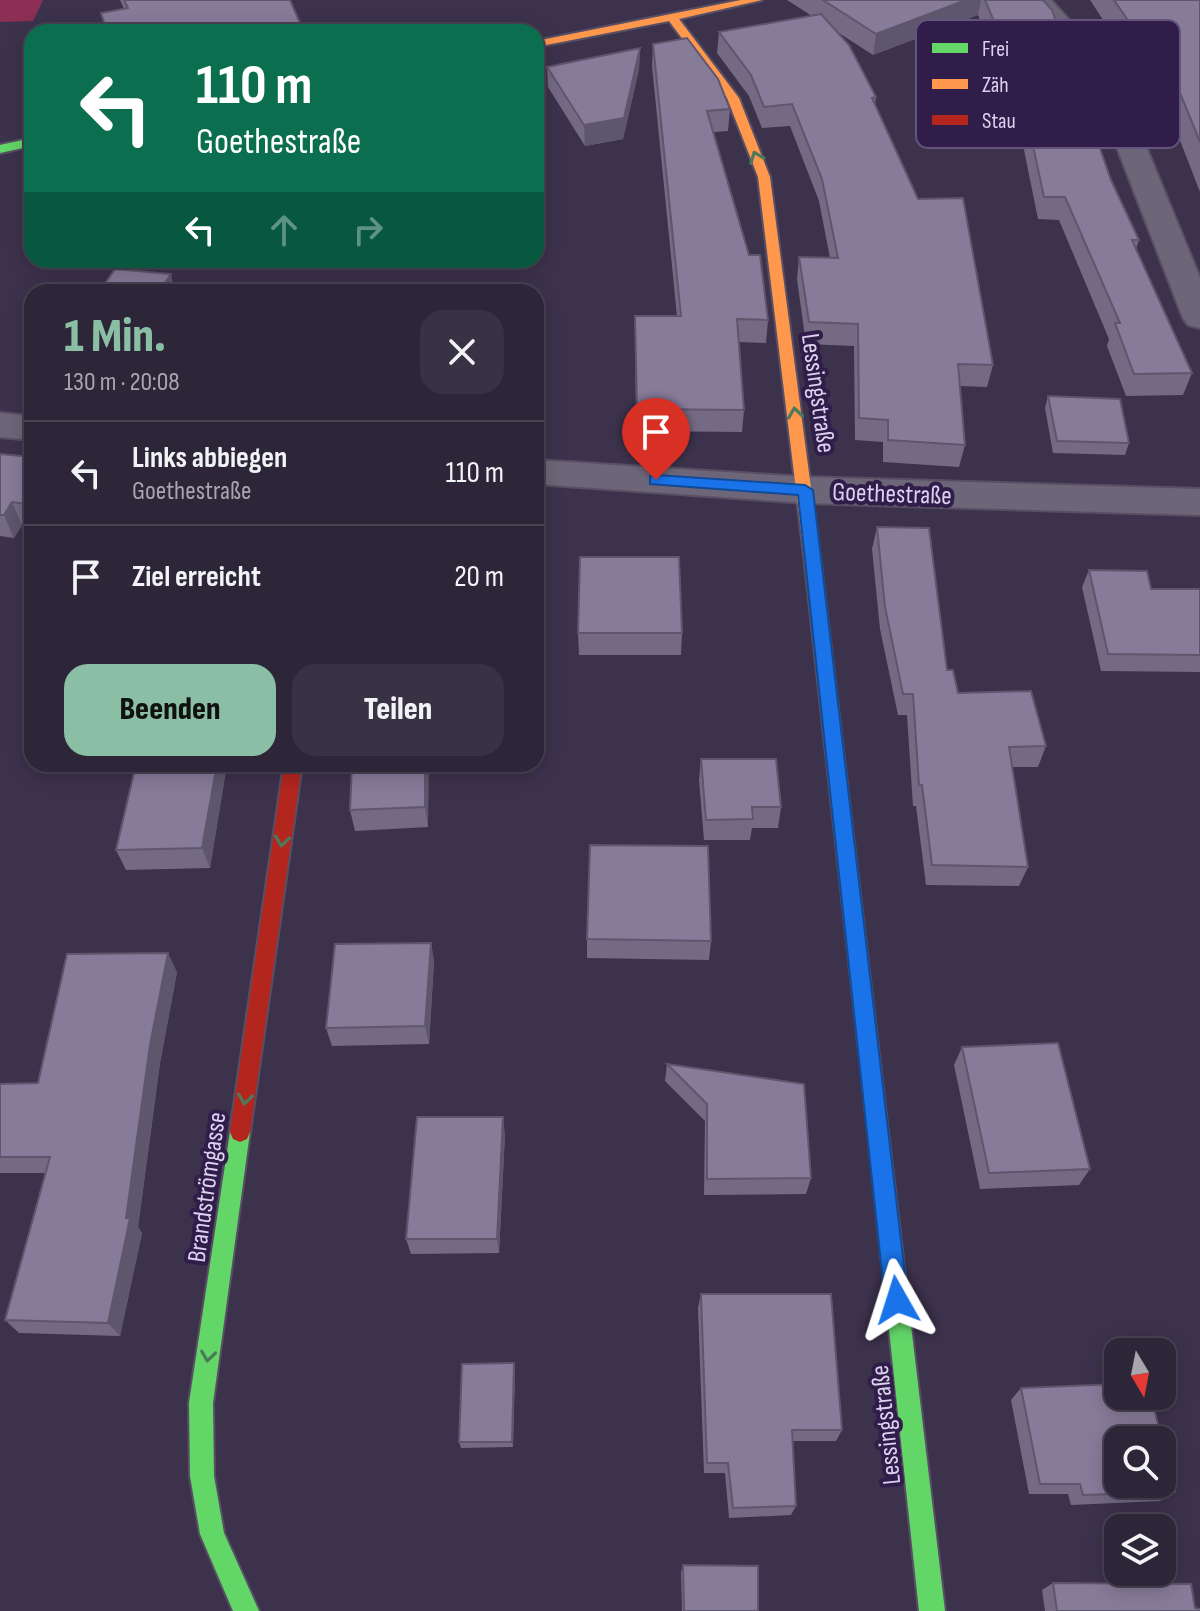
<!DOCTYPE html>
<html lang="de">
<head>
<meta charset="utf-8">
<style>
	body { margin:0; font-family:"Sofia Sans Condensed",sans-serif; background:#393244; color:#f1f3f6; height:100vh; display:flex; flex-direction:column; font-size:30px; white-space:nowrap }
	* { box-sizing:border-box; margin:0 }
	p { font-size:26px; color:#a7a5ae }
	.icon { flex:none; width:44px; height:44px; fill:none; stroke:currentColor; stroke-width:2; stroke-linecap:round; stroke-linejoin:round }
	.map { position:relative; flex:1; overflow:hidden }
	.side { position:absolute; left:24px; top:284px; width:520px; height:488px; display:flex; flex-direction:column; background:#2d2639; border-radius:24px; box-shadow:0 4px 20px #0003,0 0 0 2px #484353 }
	.side>* { flex:none }
	.top-card { position:absolute; left:24px; top:24px; width:520px; height:244px; border-radius:24px; box-shadow:0 4px 20px #0003,0 0 0 2px #484353; background:#0b6e4f; color:#fff; overflow:hidden }
	.needle { width:52px; rotate:170deg }
	.controls { position:absolute; left:1104px; top:1338px; display:grid; gap:16px }
	.controls a { display:grid; place-items:center; width:72px; height:72px; border-radius:16px; background:#2d2639; box-shadow:0 4px 20px #0003,0 0 0 2px #484353; font-size:40px }
	.pin { position:absolute; display:grid; place-items:center; width:68px; height:68px; color:#fff; margin:-82px -34px; border-radius:50% 50% 50% 0; rotate:-45deg; box-shadow:0 0 8px #0007 }
	.pin .icon { rotate:45deg }
	.me { position:absolute; width:88px; margin:-44px; rotate:354deg; stroke-linejoin:round; filter:drop-shadow(0 0 6px #0008) }
	.turn { display:flex; align-items:center; gap:28px; height:168px; padding:0 40px; font-size:36px }
	.turn .icon { width:104px; height:104px; stroke-width:2.5 }
	.turn b { display:block; font-size:56px; line-height:68px }
	.lanes { display:flex; align-items:center; height:76px; padding:0 40px; background:#0003; justify-content:center; gap:40px; direction:ltr }
	.lanes .off { opacity:.35 }
	.round { display:grid; place-items:center; flex:none; width:84px; height:84px; border-radius:24px; background:#393244 }
	.summary { display:flex; align-items:center; justify-content:space-between; height:136px; padding:0 40px }
	h1 { font-size:48px; font-weight:800; line-height:60px; color:#8abfa5 }
	.primary-button { display:flex; gap:16px; margin-top:auto; padding:16px 40px }
	.primary-button a { flex:1; height:92px; border-radius:24px; background:#8abfa5; color:#111; font-size:32px; font-weight:800; line-height:92px; text-align:center }
	.primary-button a+a { background:#393244; color:#f1f3f6 }
	ul { padding:0; list-style:none }
	li { display:flex; align-items:center; gap:24px; height:104px; padding:0 40px; border-top:2px solid #484353 }
	li div { flex:1 }
	li b { display:block; font-size:30px }
	li em { font-style:normal }
	.map>svg:first-child { display:block }
	.green { fill:#8b2f54 }
	.lines { fill:none; stroke-linecap:round; stroke-linejoin:round }
	.street-casing { stroke:#584f65; stroke-width:4 }
	.fast-casing { stroke:#584f65; stroke-width:4 }
	.slow-casing { stroke:#584f65; stroke-width:4 }
	.jam-casing { stroke:#584f65; stroke-width:4 }
	.street { fill:#6d6678; fill-rule:evenodd }
	.fast { fill:#63d668; fill-rule:evenodd }
	.slow { fill:#ff974d; fill-rule:evenodd }
	.jam { fill:#b3261e; fill-rule:evenodd }
	.wall { fill:#746a84 }
	.shaded-wall { fill:#5e566c }
	.building { fill:#877b9a; stroke:#5e566c; stroke-width:2; fill-rule:evenodd }
	.oneway { stroke:#4a7a59 }
	.route { fill:#1a73e8; stroke:#114b97; stroke-width:2 }
	.labels { text-anchor:middle; stroke-width:8; stroke-linejoin:round; paint-order:stroke }
	.street-label { font-size:26px; fill:#dcd1ef; stroke:#311d4a }
	.key { fill:#311d4a; stroke:#64537c; stroke-width:2 }
	.key-label { font-size:22px; fill:#dcd1ef }
</style>
</head>
<body>
<div class="map">
<svg width="1200" height="1611" viewBox="0 0 1200 1611">
	<rect width="100%" height="100%" fill="#3c324c"/>
	<polygon class="green" points="0,0 43,0 33,21 0,22"/>
	<g class="lines">
		<g class="street-casing">
			<g id="street">
				<polygon points="1024,0 1051,0 1092,45 1122,88 1200,278 1200,328 1188,325 1183,318 1094,88 1072,57"/>
				<polygon points="0,413 32,416 32,440 0,437"/>
				<polygon points="536,460 805,477 1200,489 1200,515 805,503 536,484"/>
			</g>
		</g>
		<g class="fast-casing">
			<g id="fast">
				<polygon points="32,138 32,146 0,153 0,145"/>
				<polygon points="240,1122 247,1125 250,1132 213,1403 214,1476 224,1533 259,1611 233,1611 200,1534 190,1476 189,1403 230,1132 233,1125"/>
				<polygon points="878,1122 885,1125 888,1132 945,1611 919,1611 868,1132 871,1125"/>
			</g>
		</g>
		<g class="slow-casing">
			<polygon id="slow" points="741,0 762,0 679,19 739,98 770,177 821,564 813,570 805,564 758,177 727,98 669,21 536,47 536,41"/>
		</g>
		<g class="jam-casing">
			<g id="jam">
				<polygon points="813,558 821,564 888,1132 885,1139 878,1142 871,1139 868,1132 805,564"/>
				<polygon points="284,764 302,764 250,1132 247,1139 240,1142 233,1139 230,1132"/>
			</g>
		</g>
		<use href="#street" class="street"/>
		<use href="#fast" class="fast"/>
		<use href="#slow" class="slow"/>
		<use href="#jam" class="jam"/>
	</g>
	<g class="wall">
		<polygon points="120,0 290,0 304,32 106,32 101,13 124,9"/>
		<polygon points="787,0 1043,0 1111,180 1139,240 1136,249 1192,373 1183,395 1126,396 1107,346 1109,339 1059,220 1038,219 1022,140 1024,129 1014,103 1006,67 1000,69 978,15 873,55 839,33 876,97 875,104 993,365 987,387 960,386 965,445 959,467 883,462 883,442 855,440 854,346 806,344 797,279 799,257 830,258 819,201 790,126 762,128 749,96 717,53 719,32 812,16"/>
		<polygon points="1090,0 1200,0 1200,192 1166,104 1159,105"/>
		<polygon points="653,44 730,109 728,131 714,132 768,320 766,343 739,342 744,410 742,432 636,431 635,316 677,316 652,66"/>
		<polygon points="640,48 639,69 623,139 585,146 548,87 547,67"/>
		<polygon points="1048,396 1129,443 1125,455 1053,453 1045,408"/>
		<polygon points="0,454 32,457 32,526 22,525 14,538 0,536"/>
		<polygon points="877,527 958,693 1046,746 1038,767 1012,767 1028,867 1019,886 926,885 916,806 913,806 907,715 898,715 880,629 872,549"/>
		<polygon points="1089,570 1151,589 1200,589 1200,672 1101,671 1082,587"/>
		<polygon points="578,633 682,633 681,655 579,655"/>
		<polygon points="701,759 781,807 778,828 752,828 750,840 704,840 699,780"/>
		<polygon points="227,764 210,868 126,870 116,850"/>
		<polygon points="352,764 428,764 428,827 355,831 350,810"/>
		<polygon points="587,939 711,941 709,960 587,958"/>
		<polygon points="431,943 434,962 429,1044 332,1046 326,1028"/>
		<polygon points="177,972 160,1063 138,1227 142,1233 120,1336 19,1333 5,1320 45,1173 0,1173 0,1084 38,1083"/>
		<polygon points="962,1047 1090,1169 1079,1185 980,1189 954,1065"/>
		<polygon points="667,1064 811,1178 806,1194 704,1195 705,1121 665,1081"/>
		<polygon points="505,1134 499,1253 411,1254 406,1239"/>
		<polygon points="701,1294 842,1430 836,1441 792,1441 796,1506 791,1515 729,1518 725,1473 704,1473 698,1308"/>
		<polygon points="514,1363 515,1369 513,1447 461,1448 459,1442"/>
		<polygon points="1021,1388 1175,1492 1160,1501 1071,1505 1068,1494 1029,1494 1011,1400"/>
		<polygon points="683,1565 758,1611 682,1611 681,1572"/>
		<polygon points="1053,1583 1195,1608 1200,1611 1045,1611 1042,1590"/>
	</g>
	<g class="shaded-wall">
		<polygon points="966,0 981,0 978,15 873,55 876,34"/>
		<polygon points="1011,46 1006,67 1000,69 1005,47"/>
		<polygon points="640,48 639,69 623,139 585,146 584,125"/>
		<polygon points="171,274 175,292 159,292"/>
		<polygon points="12,502 22,525 14,538 4,515"/>
		<polygon points="217,764 227,764 210,868 202,848"/>
		<polygon points="425,764 428,764 429,770 428,827 425,807"/>
		<polygon points="431,943 434,962 429,1044 425,1026"/>
		<polygon points="168,953 177,972 160,1063 138,1227 142,1233 120,1336 108,1323 126,1218 150,1045"/>
		<polygon points="503,1117 505,1134 499,1253 497,1239"/>
		<polygon points="514,1363 515,1369 513,1447 512,1442"/>
	</g>
	<g class="building">
		<polygon points="124,0 290,0 304,32 107,32 101,13 128,8"/>
		<polygon points="823,0 966,0 876,34"/>
		<polygon points="985,0 1043,0 1052,10 1111,180 1139,240 1132,240 1192,373 1134,374 1115,323 1120,323 1065,197 1044,197 1027,118 1034,118 1019,81 1011,46 1005,47"/>
		<polygon points="1114,0 1200,0 1200,142 1174,78 1168,78"/>
		<polygon points="821,14 849,45 876,97 872,98 918,199 963,198 993,365 958,364 965,445 888,440 888,420 859,418 858,324 809,322 799,257 838,258 822,179 792,104 764,107 751,75 719,32"/>
		<polygon points="687,38 718,79 730,109 707,111 749,255 760,255 768,320 737,319 744,410 637,409 635,316 681,316 653,44"/>
		<polygon points="640,48 624,118 584,125 547,67"/>
		<polygon points="115,269 171,274 159,292 99,292"/>
		<polygon points="1048,396 1120,399 1129,443 1057,441"/>
		<polygon points="0,454 32,457 32,505 12,502 4,515 0,515"/>
		<polygon points="877,527 929,528 947,670 953,670 958,693 1031,691 1046,746 1009,747 1028,867 932,865 922,785 919,785 913,694 903,694 885,607"/>
		<polygon points="580,557 679,557 682,633 578,633"/>
		<polygon points="1089,570 1147,571 1151,589 1200,589 1200,655 1108,654"/>
		<polygon points="701,759 776,759 781,807 752,807 753,819 706,820"/>
		<polygon points="136,764 217,764 202,848 116,850"/>
		<polygon points="352,764 425,764 425,807 350,810"/>
		<polygon points="590,845 708,846 711,941 587,939"/>
		<polygon points="431,943 425,1026 326,1028 335,944"/>
		<polygon points="168,953 150,1045 126,1218 130,1218 108,1323 5,1320 50,1157 0,1157 0,1084 38,1083 67,954"/>
		<polygon points="1058,1043 1090,1169 989,1173 962,1047"/>
		<polygon points="667,1064 804,1084 811,1178 707,1179 707,1104"/>
		<polygon points="417,1117 503,1117 497,1239 406,1239"/>
		<polygon points="701,1294 831,1294 842,1430 792,1430 796,1506 733,1508 728,1463 707,1463"/>
		<polygon points="514,1363 512,1442 459,1442 462,1364"/>
		<path d="M1118,1384v12h33l24,96 -92,3 -3,-11h-40l-19,-96zM1118,1440h44v44h-44z"/>
		<polygon points="683,1565 758,1566 758,1611 684,1611"/>
		<polygon points="1053,1583 1191,1584 1195,1608 1200,1609 1200,1611 1057,1611"/>
	</g>
	<defs><path id="oneway-chevron" d="M-2-3.5L2.5 0L-2 3.5" fill="none" stroke-width="1.6" stroke-linecap="round" stroke-linejoin="round" transform="scale(2)"/></defs>
	<g class="oneway">
		<use href="#oneway-chevron" transform="translate(756 157) rotate(-111)"/>
		<use href="#oneway-chevron" transform="translate(795 413) rotate(-98)"/>
		<use href="#oneway-chevron" transform="translate(282 841) rotate(98)"/>
		<use href="#oneway-chevron" transform="translate(245 1099) rotate(98)"/>
		<use href="#oneway-chevron" transform="translate(208 1356) rotate(98)"/>
	</g>
	<polygon class="route" points="656,475 805,485 813,490 908,1300 905,1308 897,1311 889,1308 885,1300 798,495 650,484 650,476"/>
	<g class="labels">
		<g class="street-label">
			<text transform="translate(819 393) rotate(82)" y="9">Lessingstraße</text>
			<text transform="translate(892 493) rotate(2)" y="9">Goethestraße</text>
			<text transform="translate(206 1187) rotate(-82)" y="9">Brandströmgasse</text>
			<text transform="translate(885 1425) rotate(-96)" y="9">Lessingstraße</text>
		</g>
	</g>
	<rect x="916" y="20" width="264" height="128" rx="12" class="key"/>
	<rect x="932" y="43" width="36" height="10" fill="#63d668"/>
	<rect x="932" y="79" width="36" height="10" fill="#ff974d"/>
	<rect x="932" y="115" width="36" height="10" fill="#b3261e"/>
	<g class="key-label">
		<text x="982" y="56">Frei</text>
		<text x="982" y="92">Zäh</text>
		<text x="982" y="128">Stau</text>
	</g>
</svg>
<div class="controls">
<a><svg class="needle" viewBox="-14 -14 28 28"><path d="M0-13l5 13h-10z" fill="#e53935"/><path d="M0 13l5-13h-10z" fill="#a7a5ae"/></svg></a>
<a><svg class="icon" aria-label="search" viewBox="0 0 24 24"><circle cx="10" cy="10" r="6"/><path d="M15 15l6 6"/></svg></a>
<a><svg class="icon" aria-label="layers" viewBox="0 0 24 24"><path d="M12 4l9 5-9 5-9-5zM3 14l9 5 9-5"/></svg></a>
</div>
<div class="pin" style="left:656px;top:480px;background:#d93025"><svg class="icon" aria-label="arrive" viewBox="0 0 24 24"><path d="M6 21V4h12l-3 4 3 4H6"/></svg></div>
<svg class="me" style="left:897px;top:1300px" viewBox="-20 -20 40 40"><path d="M0-17L14 15 0 8-14 15z" fill="#1a73e8" stroke="#fff" stroke-width="4"/></svg>
<div class="top-card">
<div class="turn"><svg class="icon" aria-label="left" viewBox="0 0 24 24"><path d="M17 20v-9H6M10 6l-5 5 5 5"/></svg><div><b>110 m</b>Goethestraße</div></div>
<div class="lanes"><svg class="icon" aria-label="left" viewBox="0 0 24 24"><path d="M17 20v-9H6M10 6l-5 5 5 5"/></svg><svg class="icon off" aria-label="ahead" viewBox="0 0 24 24"><path d="M12 20V5M6 11l6-6 6 6"/></svg><svg class="icon off" aria-label="right" viewBox="0 0 24 24"><path d="M7 20v-9h11M14 6l5 5-5 5"/></svg></div>
</div>
<section class="side">
<div class="summary"><div><h1>1 Min.</h1><p>130 m · 20:08</p></div><a class="round"><svg class="icon" aria-label="close" viewBox="0 0 24 24"><path d="M6 6l12 12M18 6L6 18"/></svg></a></div>
<ul>
<li><svg class="icon" aria-label="left" viewBox="0 0 24 24"><path d="M17 20v-9H6M10 6l-5 5 5 5"/></svg><div><b>Links abbiegen</b><p>Goethestraße</p></div><em>110 m</em></li>
<li><svg class="icon" aria-label="arrive" viewBox="0 0 24 24"><path d="M6 21V4h12l-3 4 3 4H6"/></svg><div><b>Ziel erreicht</b></div><em>20 m</em></li>
</ul>
<div class="primary-button"><a>Beenden</a><a>Teilen</a></div>
</section>
</div>
</body>
</html>
